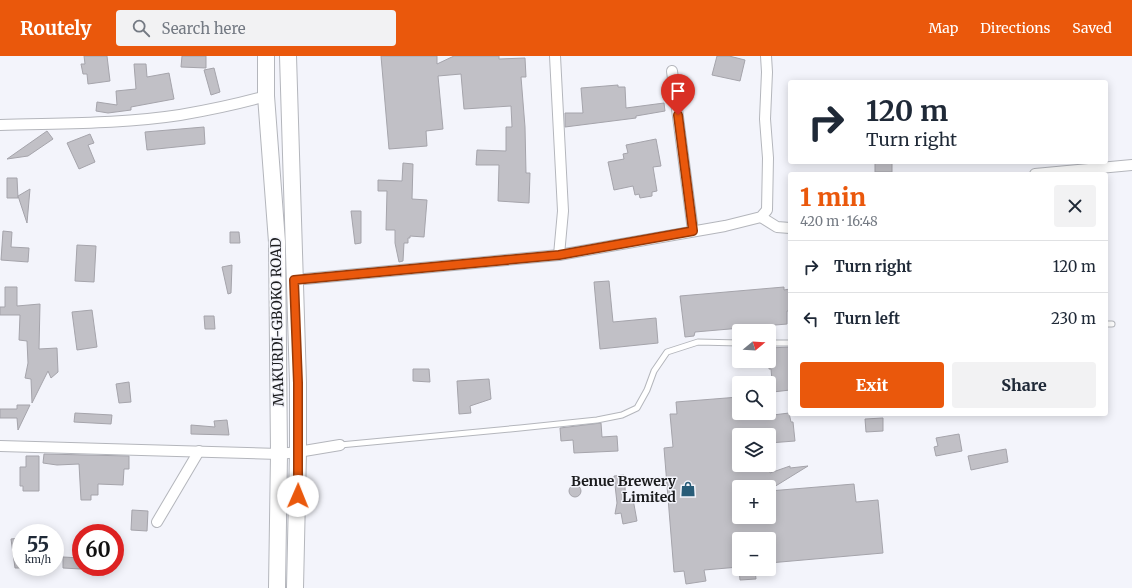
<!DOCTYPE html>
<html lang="en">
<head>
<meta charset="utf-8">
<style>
	body { margin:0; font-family:Merriweather,serif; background:#f2f2f3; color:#1f2937; height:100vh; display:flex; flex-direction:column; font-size:15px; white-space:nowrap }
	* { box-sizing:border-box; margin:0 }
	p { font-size:13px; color:#747a83 }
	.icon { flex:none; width:22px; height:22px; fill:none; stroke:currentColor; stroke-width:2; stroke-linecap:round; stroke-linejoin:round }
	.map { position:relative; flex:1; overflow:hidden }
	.drawer { position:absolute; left:788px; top:116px; width:320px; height:244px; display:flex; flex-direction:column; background:#fff; border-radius:4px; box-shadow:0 2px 10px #0003 }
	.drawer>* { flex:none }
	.banner { position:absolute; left:788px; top:24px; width:320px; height:84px; border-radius:4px; box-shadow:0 2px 10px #0003; background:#fff; color:#1f2937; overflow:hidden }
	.needle { width:26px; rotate:72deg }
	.fabs { position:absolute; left:732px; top:268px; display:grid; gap:8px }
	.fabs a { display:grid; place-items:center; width:44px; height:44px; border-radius:4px; background:#fff; box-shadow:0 2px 10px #0003; font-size:20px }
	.speed { position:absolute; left:12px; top:468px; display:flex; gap:8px; font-size:20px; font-weight:700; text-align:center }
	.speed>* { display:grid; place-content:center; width:52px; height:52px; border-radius:50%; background:#fff; box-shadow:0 2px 10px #0003; line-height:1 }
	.speed small { font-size:10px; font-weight:400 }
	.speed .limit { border:6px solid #d22; background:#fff; color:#111 }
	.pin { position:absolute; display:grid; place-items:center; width:34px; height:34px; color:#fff; margin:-41px -17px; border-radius:50% 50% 50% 0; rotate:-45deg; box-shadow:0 0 4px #0007 }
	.pin .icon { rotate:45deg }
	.me { position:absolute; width:44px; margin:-22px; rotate:1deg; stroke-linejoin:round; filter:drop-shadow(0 0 3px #0008) }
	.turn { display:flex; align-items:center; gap:14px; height:84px; padding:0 12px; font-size:18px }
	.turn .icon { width:52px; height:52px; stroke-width:2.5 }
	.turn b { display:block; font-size:28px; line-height:34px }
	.round { display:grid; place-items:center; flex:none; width:42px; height:42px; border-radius:4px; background:#f2f2f3 }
	.overview { display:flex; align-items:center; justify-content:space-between; height:68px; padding:0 12px }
	h1 { font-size:24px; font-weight:800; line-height:30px; color:#ea580c }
	.cta { display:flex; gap:8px; margin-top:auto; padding:8px 12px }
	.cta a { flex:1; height:46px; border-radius:4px; background:#ea580c; color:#fff; font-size:16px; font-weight:800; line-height:46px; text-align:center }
	.cta a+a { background:#f2f2f3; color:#1f2937 }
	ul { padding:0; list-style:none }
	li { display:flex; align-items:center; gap:12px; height:52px; padding:0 12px; border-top:1px solid #e0e1e3 }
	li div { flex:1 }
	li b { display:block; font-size:15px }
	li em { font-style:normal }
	header { display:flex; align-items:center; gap:24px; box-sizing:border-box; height:56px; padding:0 20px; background:#ea580c; color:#fff }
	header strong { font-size:19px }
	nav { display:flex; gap:22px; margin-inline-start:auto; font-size:14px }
	.search { width:280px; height:36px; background:#f2f2f3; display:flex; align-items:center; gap:10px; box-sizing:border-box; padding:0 14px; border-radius:4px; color:#747a83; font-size:15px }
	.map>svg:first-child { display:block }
	.building { fill:#c1c0c6; stroke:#a5a4ab }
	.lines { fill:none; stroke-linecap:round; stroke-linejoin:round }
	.service-casing { stroke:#b4b6bc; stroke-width:7 }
	.minor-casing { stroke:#b4b6bc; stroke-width:12 }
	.primary-casing { stroke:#b4b6bc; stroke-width:18 }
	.service { stroke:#fff; stroke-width:5 }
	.minor { stroke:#fff; stroke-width:10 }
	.primary { stroke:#fff; stroke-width:16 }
	.route-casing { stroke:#983908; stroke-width:10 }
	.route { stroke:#ea580c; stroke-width:7 }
	.labels { text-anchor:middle; stroke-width:3; stroke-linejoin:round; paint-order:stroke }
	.street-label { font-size:14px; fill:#1a1b1d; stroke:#f3f4fb }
	.poi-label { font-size:14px; font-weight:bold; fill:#1a1b1d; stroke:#f3f4fb; text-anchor:end }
</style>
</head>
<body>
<header>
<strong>Routely</strong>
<div class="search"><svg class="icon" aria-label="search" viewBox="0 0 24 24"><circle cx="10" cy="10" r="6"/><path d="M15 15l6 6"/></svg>Search here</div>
<nav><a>Map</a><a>Directions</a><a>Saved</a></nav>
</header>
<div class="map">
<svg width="1132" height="532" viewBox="0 0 1132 532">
	<rect width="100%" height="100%" fill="#f3f4fb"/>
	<g class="building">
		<polygon points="84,0 107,0 110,25 88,28 87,18 83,18 81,8 85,8"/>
		<polygon points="182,0 206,0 206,12 181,11"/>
		<polygon points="381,0 437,0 437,8 454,0 499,0 499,3 525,2 526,21 521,21 525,71 526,117 530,117 529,147 498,145 499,109 476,109 477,94 506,95 506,71 512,71 511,50 464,53 461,18 438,20 443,73 426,75 427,90 389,93"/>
		<polygon points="717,0 729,0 745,4 740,25 712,19"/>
		<polygon points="134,8 146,8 147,21 169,17 174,43 131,51 131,54 108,57 96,55 97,46 117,49 116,35 136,33"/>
		<polygon points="214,12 220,36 211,39 204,14"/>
		<polygon points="618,29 618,31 625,31 626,52 664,47 665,55 636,60 636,62 565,71 565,57 583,57 581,32"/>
		<polygon points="204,71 205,88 147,94 145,76"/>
		<polygon points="47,75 53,83 28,100 7,103"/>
		<polygon points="90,78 94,87 88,89 95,106 79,113 67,87"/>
		<polygon points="656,83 661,110 653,111 657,135 652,136 652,140 640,142 639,138 635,139 633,130 614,134 608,106 624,103 623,98 628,97 626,89"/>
		<rect x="875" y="106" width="17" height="10"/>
		<polygon points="403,107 413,108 412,143 427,144 424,181 410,180 410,182 408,182 408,187 404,187 403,205 399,206 395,187 395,174 386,174 387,135 378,135 378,124 402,125"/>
		<polygon points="7,122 17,122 18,142 7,142"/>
		<polygon points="30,133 27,167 18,140"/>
		<polygon points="351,155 361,155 361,187 355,188"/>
		<polygon points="3,175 12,176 11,191 29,192 28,206 1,204"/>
		<polygon points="230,176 239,176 240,187 230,187"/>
		<polygon points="77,189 96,190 94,226 75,225"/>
		<polygon points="232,209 231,237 228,238 222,211"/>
		<polygon points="609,225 613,266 656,262 658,287 600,293 594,226"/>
		<polygon points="5,231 17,231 17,250 40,248 39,293 57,292 58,316 51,322 48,315 32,347 31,323 25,322 28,307 27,285 19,284 20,259 0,259 0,251 5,251"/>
		<polygon points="784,231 784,234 790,233 790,255 787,255 787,268 695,276 694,280 685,281 680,240"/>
		<polygon points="92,254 97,291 77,294 72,256"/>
		<polygon points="204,260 214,260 215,273 205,273"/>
		<polygon points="790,291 790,334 773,336 771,313 769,313 769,292"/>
		<polygon points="413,313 429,313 430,326 413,325"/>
		<polygon points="489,323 491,343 470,350 471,357 459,358 457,325"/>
		<polygon points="129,326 131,346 119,347 116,328"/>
		<polygon points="739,341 739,357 765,357 765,360 789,357 791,366 793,366 795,385 769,387 769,379 739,379 739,409 769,409 770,417 790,410 790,412 808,410 774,431 739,431 739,461 769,461 769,435 854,428 856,446 878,444 883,497 769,507 769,483 739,483 739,511 704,514 706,525 686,528 684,515 674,516 664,392 673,391 670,358 677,358 676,346"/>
		<polygon points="17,349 30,349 18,374 17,362 0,362 0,353 17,353"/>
		<polygon points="75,357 112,359 111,368 74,366"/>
		<polygon points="883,362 883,375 866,376 865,363"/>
		<polygon points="227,364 229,379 191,378 191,369 215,371 214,365"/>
		<polygon points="601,367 602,381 617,380 618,395 574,397 573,384 561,385 560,372"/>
		<polygon points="959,378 962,395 936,400 934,391 938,390 936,382"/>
		<polygon points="1006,393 1008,406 971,414 968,400"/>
		<polygon points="44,398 129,400 129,413 124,413 123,429 98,428 98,439 91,439 91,444 81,444 79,408 57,409 43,407"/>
		<polygon points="26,400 39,400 39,435 23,435 23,430 20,430 20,411 26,411"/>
		<polygon points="624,419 626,444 633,443 637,465 623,468 621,457 615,458 617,447 614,420"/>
		<circle cx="575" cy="435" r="6"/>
		<polygon points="132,454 148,455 147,475 131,474"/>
		<polygon points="20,482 21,512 15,512 11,483"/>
		<polygon points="63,501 81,502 81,513 63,512"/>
		<polygon points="739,513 755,513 756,523 740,524"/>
	</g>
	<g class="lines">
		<g class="service-casing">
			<g id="service">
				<polyline points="1106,268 1112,268"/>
				<polyline points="769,287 790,287"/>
				<polyline points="340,389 520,372 597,364 622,359 637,352 647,334 654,315 667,296 698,286 739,287"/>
			</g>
		</g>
		<g class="minor-casing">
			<g id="minor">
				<polyline points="555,0 563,155 559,199"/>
				<polyline points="672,15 693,175"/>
				<path d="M0,69c60,-2 121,-1 180,-10 29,-5 58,-11 86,-19"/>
				<polyline points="1035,118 1132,109"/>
				<polyline points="761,161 777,171 790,172"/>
				<polyline points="294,224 559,199 725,170 761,161 767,154 768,102 765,63 767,16 766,0"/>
				<polyline points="0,390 279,398 298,396 340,389"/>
				<polyline points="157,466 199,395"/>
			</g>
		</g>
		<g class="primary-casing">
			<g id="primary">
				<polyline points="266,0 266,40 277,186 279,398 277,532"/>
				<polyline points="288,0 298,327 298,396 295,532"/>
			</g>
		</g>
		<use href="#service" class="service"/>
		<use href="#minor" class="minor"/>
		<use href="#primary" class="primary"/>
	</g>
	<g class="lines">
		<g class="route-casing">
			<polyline id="route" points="298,440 298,327 294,224 559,199 693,175 678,59"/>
		</g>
		<use href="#route" class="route"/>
	</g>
	<defs>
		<g id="shop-bare" transform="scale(1.2)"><path d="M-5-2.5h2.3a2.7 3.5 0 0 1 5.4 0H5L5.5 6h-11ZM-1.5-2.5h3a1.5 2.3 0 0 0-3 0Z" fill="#285c78" stroke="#f3f4fb" stroke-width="2.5" paint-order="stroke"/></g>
	</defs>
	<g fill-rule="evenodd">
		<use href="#shop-bare" x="688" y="433"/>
	</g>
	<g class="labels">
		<g class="street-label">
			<text transform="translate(277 266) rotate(-91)" y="5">MAKURDI-GBOKO ROAD</text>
		</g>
		<g class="poi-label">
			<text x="676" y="430">Benue Brewery<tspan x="676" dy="16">Limited</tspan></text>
		</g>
	</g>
</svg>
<div class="fabs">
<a><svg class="needle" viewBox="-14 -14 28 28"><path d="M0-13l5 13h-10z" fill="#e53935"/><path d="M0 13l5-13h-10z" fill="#747a83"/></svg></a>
<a><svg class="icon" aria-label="search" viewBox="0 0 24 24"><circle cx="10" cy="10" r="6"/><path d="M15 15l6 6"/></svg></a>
<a><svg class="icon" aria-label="layers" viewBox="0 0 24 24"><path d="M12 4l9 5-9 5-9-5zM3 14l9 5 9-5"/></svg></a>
<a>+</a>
<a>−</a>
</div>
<div class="speed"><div>55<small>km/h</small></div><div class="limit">60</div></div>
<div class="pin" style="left:678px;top:59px;background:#d93025"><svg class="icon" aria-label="arrive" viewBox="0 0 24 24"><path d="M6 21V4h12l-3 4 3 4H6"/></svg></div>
<svg class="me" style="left:298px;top:440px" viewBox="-20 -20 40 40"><circle r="19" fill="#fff"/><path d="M0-13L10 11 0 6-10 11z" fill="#ea580c"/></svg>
<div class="banner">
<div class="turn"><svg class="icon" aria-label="right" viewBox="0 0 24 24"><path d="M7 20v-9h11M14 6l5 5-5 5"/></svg><div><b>120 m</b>Turn right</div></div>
</div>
<section class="drawer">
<div class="overview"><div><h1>1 min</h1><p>420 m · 16:48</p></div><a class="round"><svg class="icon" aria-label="close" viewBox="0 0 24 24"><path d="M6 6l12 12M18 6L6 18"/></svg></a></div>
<ul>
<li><svg class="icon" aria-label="right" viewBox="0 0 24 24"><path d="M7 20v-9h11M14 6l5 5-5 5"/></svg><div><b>Turn right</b></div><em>120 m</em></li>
<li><svg class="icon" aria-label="left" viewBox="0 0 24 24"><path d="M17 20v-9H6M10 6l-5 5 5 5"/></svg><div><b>Turn left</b></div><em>230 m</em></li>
</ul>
<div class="cta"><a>Exit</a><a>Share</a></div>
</section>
</div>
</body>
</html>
